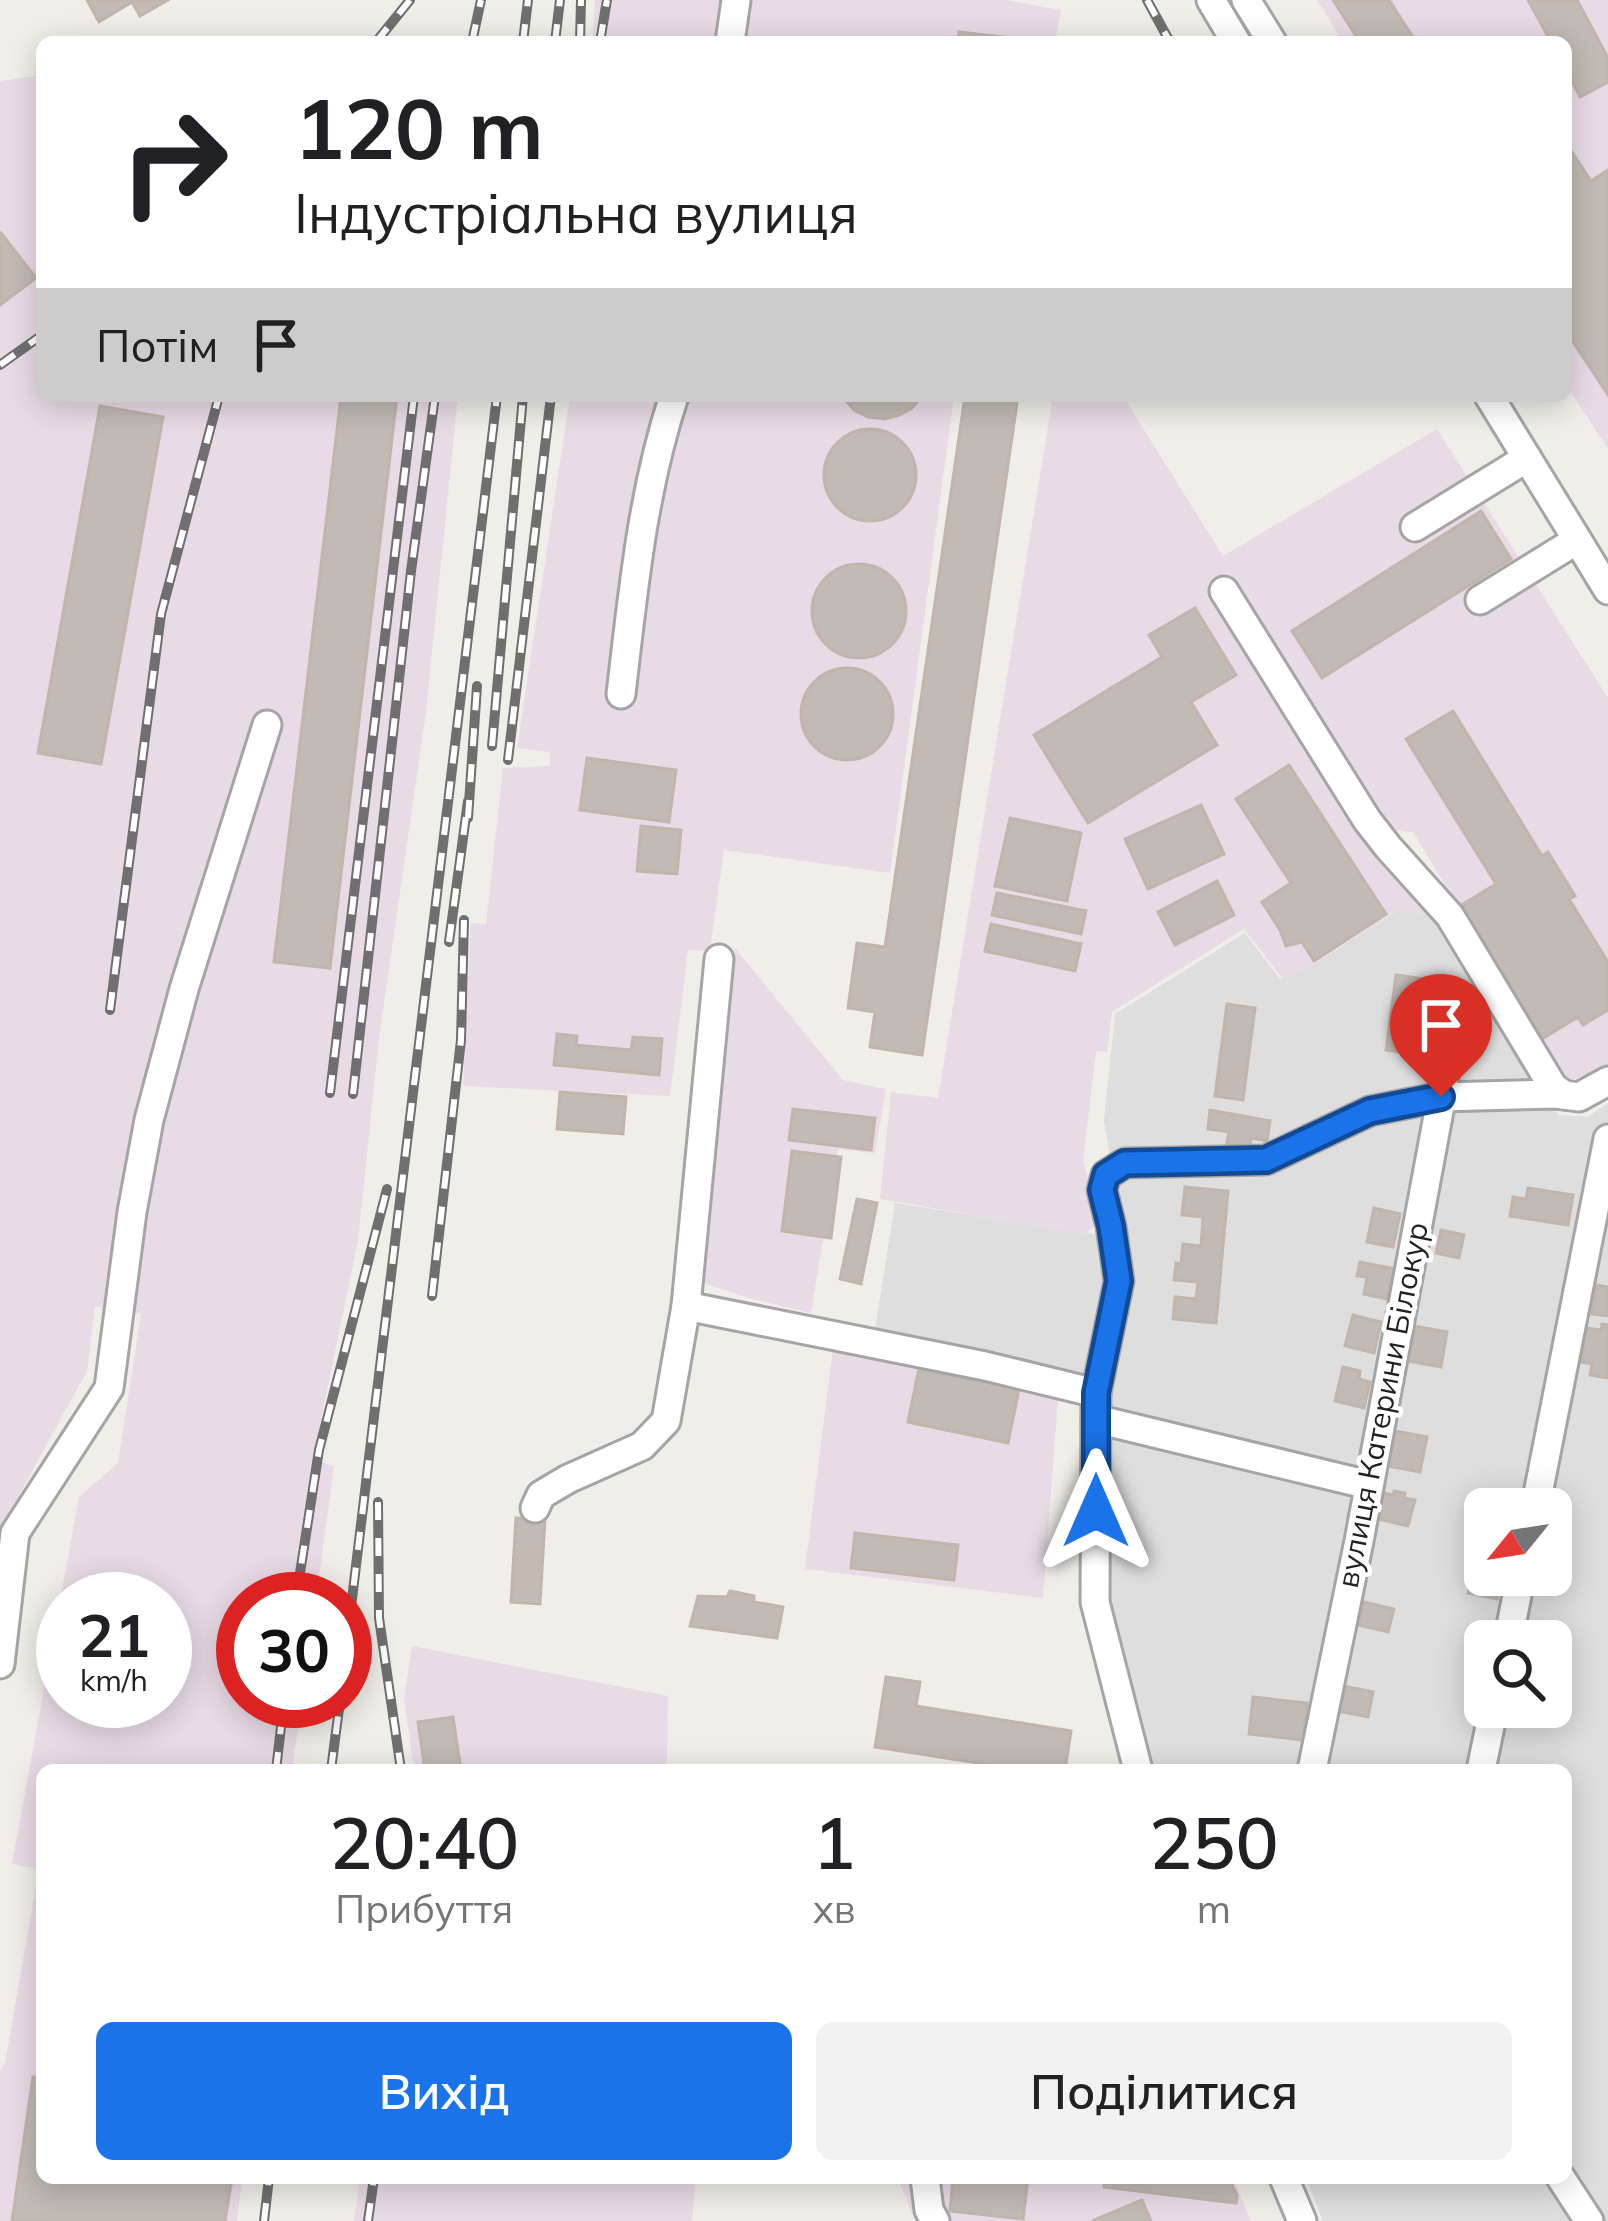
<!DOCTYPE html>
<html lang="uk">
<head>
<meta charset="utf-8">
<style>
	body { margin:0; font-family:Mulish,sans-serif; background:#f2f2f2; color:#202124; height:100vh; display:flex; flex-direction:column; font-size:45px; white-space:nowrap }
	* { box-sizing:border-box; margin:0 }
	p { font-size:39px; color:#757577 }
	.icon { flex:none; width:66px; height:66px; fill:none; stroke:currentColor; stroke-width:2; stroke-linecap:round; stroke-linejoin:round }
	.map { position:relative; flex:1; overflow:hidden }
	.sheet { position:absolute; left:36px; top:1764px; width:1536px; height:420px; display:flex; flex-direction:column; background:#fff; border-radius:18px; box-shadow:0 6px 30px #0003 }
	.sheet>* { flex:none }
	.hud { position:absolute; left:36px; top:36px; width:1536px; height:366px; border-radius:18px; box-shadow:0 6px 30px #0003; background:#fff; color:#202124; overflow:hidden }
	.needle { width:78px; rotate:240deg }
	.buttons { position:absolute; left:1464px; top:1488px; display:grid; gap:24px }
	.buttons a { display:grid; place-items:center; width:108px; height:108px; border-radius:18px; background:#fff; box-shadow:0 6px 30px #0003; font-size:60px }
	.speed { position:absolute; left:36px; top:1572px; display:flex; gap:24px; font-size:60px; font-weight:700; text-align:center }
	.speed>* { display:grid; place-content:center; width:156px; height:156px; border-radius:50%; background:#fff; box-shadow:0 6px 30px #0003; line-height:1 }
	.speed small { font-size:30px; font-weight:400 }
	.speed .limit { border:18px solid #d22; background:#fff; color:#111 }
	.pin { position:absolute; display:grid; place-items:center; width:102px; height:102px; color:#fff; margin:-123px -51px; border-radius:50% 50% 50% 0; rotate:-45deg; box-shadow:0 0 12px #0007 }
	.pin .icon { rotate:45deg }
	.me { position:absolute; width:132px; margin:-66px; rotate:0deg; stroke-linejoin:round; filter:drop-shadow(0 0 9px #0008) }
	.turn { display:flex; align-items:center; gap:42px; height:252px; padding:0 60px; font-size:54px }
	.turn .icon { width:156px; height:156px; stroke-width:2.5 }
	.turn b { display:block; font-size:84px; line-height:102px }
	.then { display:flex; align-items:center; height:114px; padding:0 60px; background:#0003; gap:24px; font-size:45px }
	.eta { display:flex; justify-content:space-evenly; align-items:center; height:204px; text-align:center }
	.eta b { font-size:72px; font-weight:600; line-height:84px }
	.cta { display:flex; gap:24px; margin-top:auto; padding:24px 60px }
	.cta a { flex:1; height:138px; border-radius:18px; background:#1a73e8; color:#fff; font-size:48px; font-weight:600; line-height:138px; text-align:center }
	.cta a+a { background:#f2f2f2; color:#202124 }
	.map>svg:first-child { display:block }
	.residential { fill:#dfdede; fill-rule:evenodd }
	.industrial { fill:#e9dbe6; fill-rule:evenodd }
	.building { fill:#c1bab5; stroke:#c1b5ac; stroke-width:3 }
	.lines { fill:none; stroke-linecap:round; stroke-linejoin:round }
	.minor-casing { stroke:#a5a5a5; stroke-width:33 }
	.minor { stroke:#fff; stroke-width:27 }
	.rail-casing { stroke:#6f6f6f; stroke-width:10 }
	.rail { stroke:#fff; stroke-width:6; stroke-dasharray:18; stroke-linecap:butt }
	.route-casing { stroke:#114b97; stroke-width:30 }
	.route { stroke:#1a73e8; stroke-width:21 }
	.labels { text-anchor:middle; stroke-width:9; stroke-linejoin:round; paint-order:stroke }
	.street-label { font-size:30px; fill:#212121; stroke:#fff }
</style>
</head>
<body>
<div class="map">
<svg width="1608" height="2221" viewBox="0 0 1608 2221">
	<rect width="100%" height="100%" fill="#f0eee8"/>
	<path class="residential" d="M1398,910l39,6 10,11 111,188 30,2 20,-14v1118h-285l-17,-43h260v-408h-414l-45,-166 3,-217 -236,-51 21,-133 229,36 -20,-118 11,-107 130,-81 35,46 36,-16zM1485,1509h66v66h-66zM1485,1641h66v66h-66z"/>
	<g class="industrial">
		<polygon points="595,0 1006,0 1061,10 1055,42 592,42"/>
		<polygon points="1317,0 1608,0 1608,449 1566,385 1566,42 1343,42"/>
		<path d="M42,75v321h416l-32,316 -47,326 -21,203 -45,217 21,9 -18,132h-73v102h59l-10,69h-250v408h200l-5,43h-237v-151l5,-7 34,-194 -27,-5 67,-367 39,-34 23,-149 -46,-8 -8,65 -87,159v-1449zM63,1599h102v102h-102z"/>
		<polygon points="570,396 954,396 890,873 724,850 710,951 688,950 670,1096 463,1086 471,923 486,924 503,768 550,766 550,752 517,748"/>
		<polygon points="1053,396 1123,396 1223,556 1437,429 1608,698 1608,1067 1589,1077 1563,1080 1413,832 1396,830 1437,916 1397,910 1316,963 1282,978 1244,929 1112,1012 1107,1052 1096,1051 1083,1161 1100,1220 1086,1234 880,1199 891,1092 938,1098"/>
		<polygon points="735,948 843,1080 886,1089 875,1153 838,1149 811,1313 749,1298 697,1281 694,1254"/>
		<polygon points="833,1348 1053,1392 1058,1399 1043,1598 805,1569"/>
		<polygon points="412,1646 668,1696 667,1770 414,1770 404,1698"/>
		<polygon points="360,2178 696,2178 692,2221 354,2221"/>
		<polygon points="898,2178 1063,2178 1103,2183 1105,2178 1233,2178 1251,2221 915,2221"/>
	</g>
	<g class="building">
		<polygon points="87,0 168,0 140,16 132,2 99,22"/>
		<polygon points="1333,0 1389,0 1416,42 1360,42"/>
		<polygon points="1528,0 1577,0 1608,58 1608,82 1580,97 1566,70 1566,42 1551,42"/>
		<polygon points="959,32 1004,37 1003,42 958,42"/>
		<polygon points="1566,143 1591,181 1608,170 1608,395 1566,331"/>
		<polygon points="1,233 36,278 0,305 0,234"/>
		<polygon points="341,396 397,396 330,968 274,962"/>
		<polygon points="842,396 922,396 912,408 899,415 885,419 868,417 854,410"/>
		<polygon points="965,396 1018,396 922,1055 870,1047 875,1012 848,1008 857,943 885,947"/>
		<polygon points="100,406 163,417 101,764 38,753"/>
		<circle cx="870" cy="475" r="46"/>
		<polygon points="1481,511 1511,559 1322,678 1292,631"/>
		<circle cx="859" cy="611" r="47"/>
		<polygon points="1195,608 1236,675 1191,702 1217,745 1088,823 1034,735 1162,657 1149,635"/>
		<circle cx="847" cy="714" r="46"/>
		<polygon points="1453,711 1542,856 1548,852 1575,896 1569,899 1608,962 1608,1010 1583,1025 1578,1017 1542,1039 1460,906 1496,884 1406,739"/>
		<polygon points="587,758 676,770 669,822 580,810"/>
		<polygon points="1289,765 1386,914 1314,961 1302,942 1286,946 1280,930 1262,902 1291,883 1236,799"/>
		<polygon points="1201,805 1224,854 1148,889 1125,839"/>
		<polygon points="1010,818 1081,833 1067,901 995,886"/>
		<polygon points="641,826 681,830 677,874 637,871"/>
		<polygon points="1217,881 1234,915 1175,945 1158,912"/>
		<polygon points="997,893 1086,911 1081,934 992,915"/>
		<polygon points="991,924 1081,944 1075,971 985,951"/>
		<polygon points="1396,975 1439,981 1429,1056 1386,1050"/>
		<polygon points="1227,1004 1255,1008 1243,1100 1215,1096"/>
		<polygon points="557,1034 577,1036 576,1045 631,1050 633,1037 662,1039 659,1075 554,1065"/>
		<polygon points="560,1092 626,1097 623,1134 557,1129"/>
		<polygon points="793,1109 875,1118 871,1150 789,1140"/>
		<polygon points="1210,1110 1270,1121 1267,1141 1251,1138 1249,1152 1226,1149 1229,1132 1208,1129"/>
		<polygon points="792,1151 841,1157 831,1238 782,1231"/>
		<polygon points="1185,1187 1228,1191 1216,1323 1173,1319 1175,1297 1196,1299 1198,1282 1174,1280 1176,1263 1181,1264 1183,1244 1201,1246 1203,1217 1182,1215"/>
		<polygon points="1528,1188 1573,1195 1568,1225 1510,1216 1513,1197 1526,1199"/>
		<polygon points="857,1199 877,1203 861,1284 840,1279"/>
		<polygon points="1374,1208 1400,1214 1393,1247 1367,1242"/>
		<polygon points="1441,1230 1464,1235 1459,1258 1436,1253"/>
		<polygon points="1360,1262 1400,1270 1398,1282 1391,1280 1387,1299 1364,1294 1367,1277 1357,1276"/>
		<polygon points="1597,1285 1608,1287 1608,1316 1592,1314"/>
		<polygon points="1353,1315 1381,1322 1374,1353 1345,1346"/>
		<polygon points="1602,1324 1608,1325 1608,1378 1590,1375 1592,1364 1581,1362 1586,1328 1601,1330"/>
		<polygon points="1414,1326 1447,1332 1441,1367 1408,1361"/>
		<polygon points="1343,1367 1360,1371 1359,1379 1370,1382 1364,1408 1335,1401"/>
		<polygon points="919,1368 1019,1389 1008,1443 908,1422"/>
		<polygon points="1395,1431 1427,1437 1420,1472 1388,1466"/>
		<polygon points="1394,1491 1405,1493 1404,1498 1415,1500 1408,1526 1378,1519 1384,1493 1393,1495"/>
		<polygon points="516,1518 545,1519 540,1604 511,1602"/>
		<polygon points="855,1533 958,1545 954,1580 851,1568"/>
		<polygon points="1475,1565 1485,1567 1485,1575 1503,1575 1497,1599 1468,1593"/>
		<polygon points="730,1591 754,1596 754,1602 783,1607 777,1638 690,1626 698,1596 727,1597"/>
		<polygon points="1364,1602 1394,1609 1388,1632 1358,1625"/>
		<polygon points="886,1677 920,1682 916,1706 1071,1731 1065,1770 1023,1770 875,1747"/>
		<polygon points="1343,1686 1373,1692 1368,1717 1338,1711"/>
		<polygon points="1253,1697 1307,1703 1303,1740 1249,1734"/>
		<polygon points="453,1717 461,1770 425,1770 418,1722"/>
		<polygon points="33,2077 42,2079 42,2178 232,2178 225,2221 12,2221"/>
		<polygon points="953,2178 1028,2178 1023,2219 950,2211"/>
		<polygon points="1105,2178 1228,2178 1237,2195 1236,2203 1104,2187"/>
		<polygon points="1142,2200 1151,2221 1092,2221"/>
	</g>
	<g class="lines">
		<g class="minor-casing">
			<g id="minor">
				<polyline points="1211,0 1236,42"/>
				<polyline points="1246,0 1272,42"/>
				<polyline points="730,42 736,0"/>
				<polyline points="1489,396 1608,590"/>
				<polyline points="1415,527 1527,458"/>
				<polyline points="1224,591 1367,820 1388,847 1450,916 1553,1087 1564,1095"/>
				<polyline points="1480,600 1577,540"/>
				<path d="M621,694c12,-101 21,-201 53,-298"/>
				<polyline points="686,1306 719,959"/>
				<polyline points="1096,1419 1369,1485"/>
				<polyline points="535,1508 541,1495 568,1479 642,1446 666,1421 686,1306 985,1366 1096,1393"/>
				<polyline points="1535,1509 1608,1139"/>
				<polyline points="1508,1641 1521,1575"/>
				<polyline points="0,1664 15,1533 109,1388 132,1212 149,1120 184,989 267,725"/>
				<polyline points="1138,1770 1095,1602 1096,1393 1119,1281 1111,1226 1102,1190 1106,1175 1125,1163 1266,1160 1370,1111 1441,1097 1556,1094 1579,1097 1608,1081"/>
				<polyline points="1312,1770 1359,1541 1441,1100 1449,1039"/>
				<polyline points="1481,1770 1494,1707"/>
				<polyline points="925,2178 929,2210 935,2221"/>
				<polyline points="1284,2178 1302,2221"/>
				<polyline points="1561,2178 1589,2221"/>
			</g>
		</g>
		<use href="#minor" class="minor"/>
		<g class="rail-casing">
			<g id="rail">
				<polyline points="1147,0 1170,42"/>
				<polyline points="376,42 410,0"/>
				<polyline points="472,42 481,0"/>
				<polyline points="523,42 528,0"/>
				<polyline points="555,42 560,0"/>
				<polyline points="580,42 581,0"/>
				<polyline points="600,42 607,0"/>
				<polyline points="0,365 42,335"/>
				<polyline points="492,746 523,396"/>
				<polyline points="508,760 551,396"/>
				<polyline points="468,818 477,686"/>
				<polyline points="449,942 468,801"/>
				<polyline points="110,1010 161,614 219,396"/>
				<polyline points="330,1093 414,396"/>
				<polyline points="353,1094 411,571 435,396"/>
				<polyline points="432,1296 461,1040 464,920"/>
				<polyline points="378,1502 379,1618 401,1770"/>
				<polyline points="296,1599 319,1450 387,1189"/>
				<polyline points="345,1657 497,396"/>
				<polyline points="276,1770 284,1701"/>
				<polyline points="331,1770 340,1701"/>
				<polyline points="264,2221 269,2178"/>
				<polyline points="368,2221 374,2178"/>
			</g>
		</g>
		<use href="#rail" class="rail"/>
	</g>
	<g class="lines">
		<g class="route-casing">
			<polyline id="route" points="1096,1511 1096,1393 1119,1281 1111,1226 1102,1190 1106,1175 1125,1163 1266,1160 1370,1111 1441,1097"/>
		</g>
		<use href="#route" class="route"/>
	</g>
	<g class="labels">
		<g class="street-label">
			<text transform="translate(1383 1405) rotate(-79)" y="10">вулиця Катерини Білокур</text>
		</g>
	</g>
</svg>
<div class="buttons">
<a><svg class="needle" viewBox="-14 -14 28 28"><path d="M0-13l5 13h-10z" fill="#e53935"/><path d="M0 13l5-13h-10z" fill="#757577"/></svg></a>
<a><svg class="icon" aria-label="search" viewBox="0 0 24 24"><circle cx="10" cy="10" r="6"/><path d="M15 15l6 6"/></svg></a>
</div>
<div class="speed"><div>21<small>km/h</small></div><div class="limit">30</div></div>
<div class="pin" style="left:1441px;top:1097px;background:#d93025"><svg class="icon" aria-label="arrive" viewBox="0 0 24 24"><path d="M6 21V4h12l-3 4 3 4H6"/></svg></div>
<svg class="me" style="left:1096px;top:1511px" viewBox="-20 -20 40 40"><path d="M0-17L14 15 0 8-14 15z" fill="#1a73e8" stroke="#fff" stroke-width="4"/></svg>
<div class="hud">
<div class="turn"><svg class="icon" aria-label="right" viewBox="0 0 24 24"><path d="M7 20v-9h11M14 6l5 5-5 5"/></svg><div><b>120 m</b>Індустріальна вулиця</div></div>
<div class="then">Потім<svg class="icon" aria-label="arrive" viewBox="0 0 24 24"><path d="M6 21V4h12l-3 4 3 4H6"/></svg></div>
</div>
<section class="sheet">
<div class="eta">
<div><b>20:40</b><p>Прибуття</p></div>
<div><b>1</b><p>хв</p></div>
<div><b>250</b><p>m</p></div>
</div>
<div class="cta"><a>Вихід</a><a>Поділитися</a></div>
</section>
</div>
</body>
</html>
